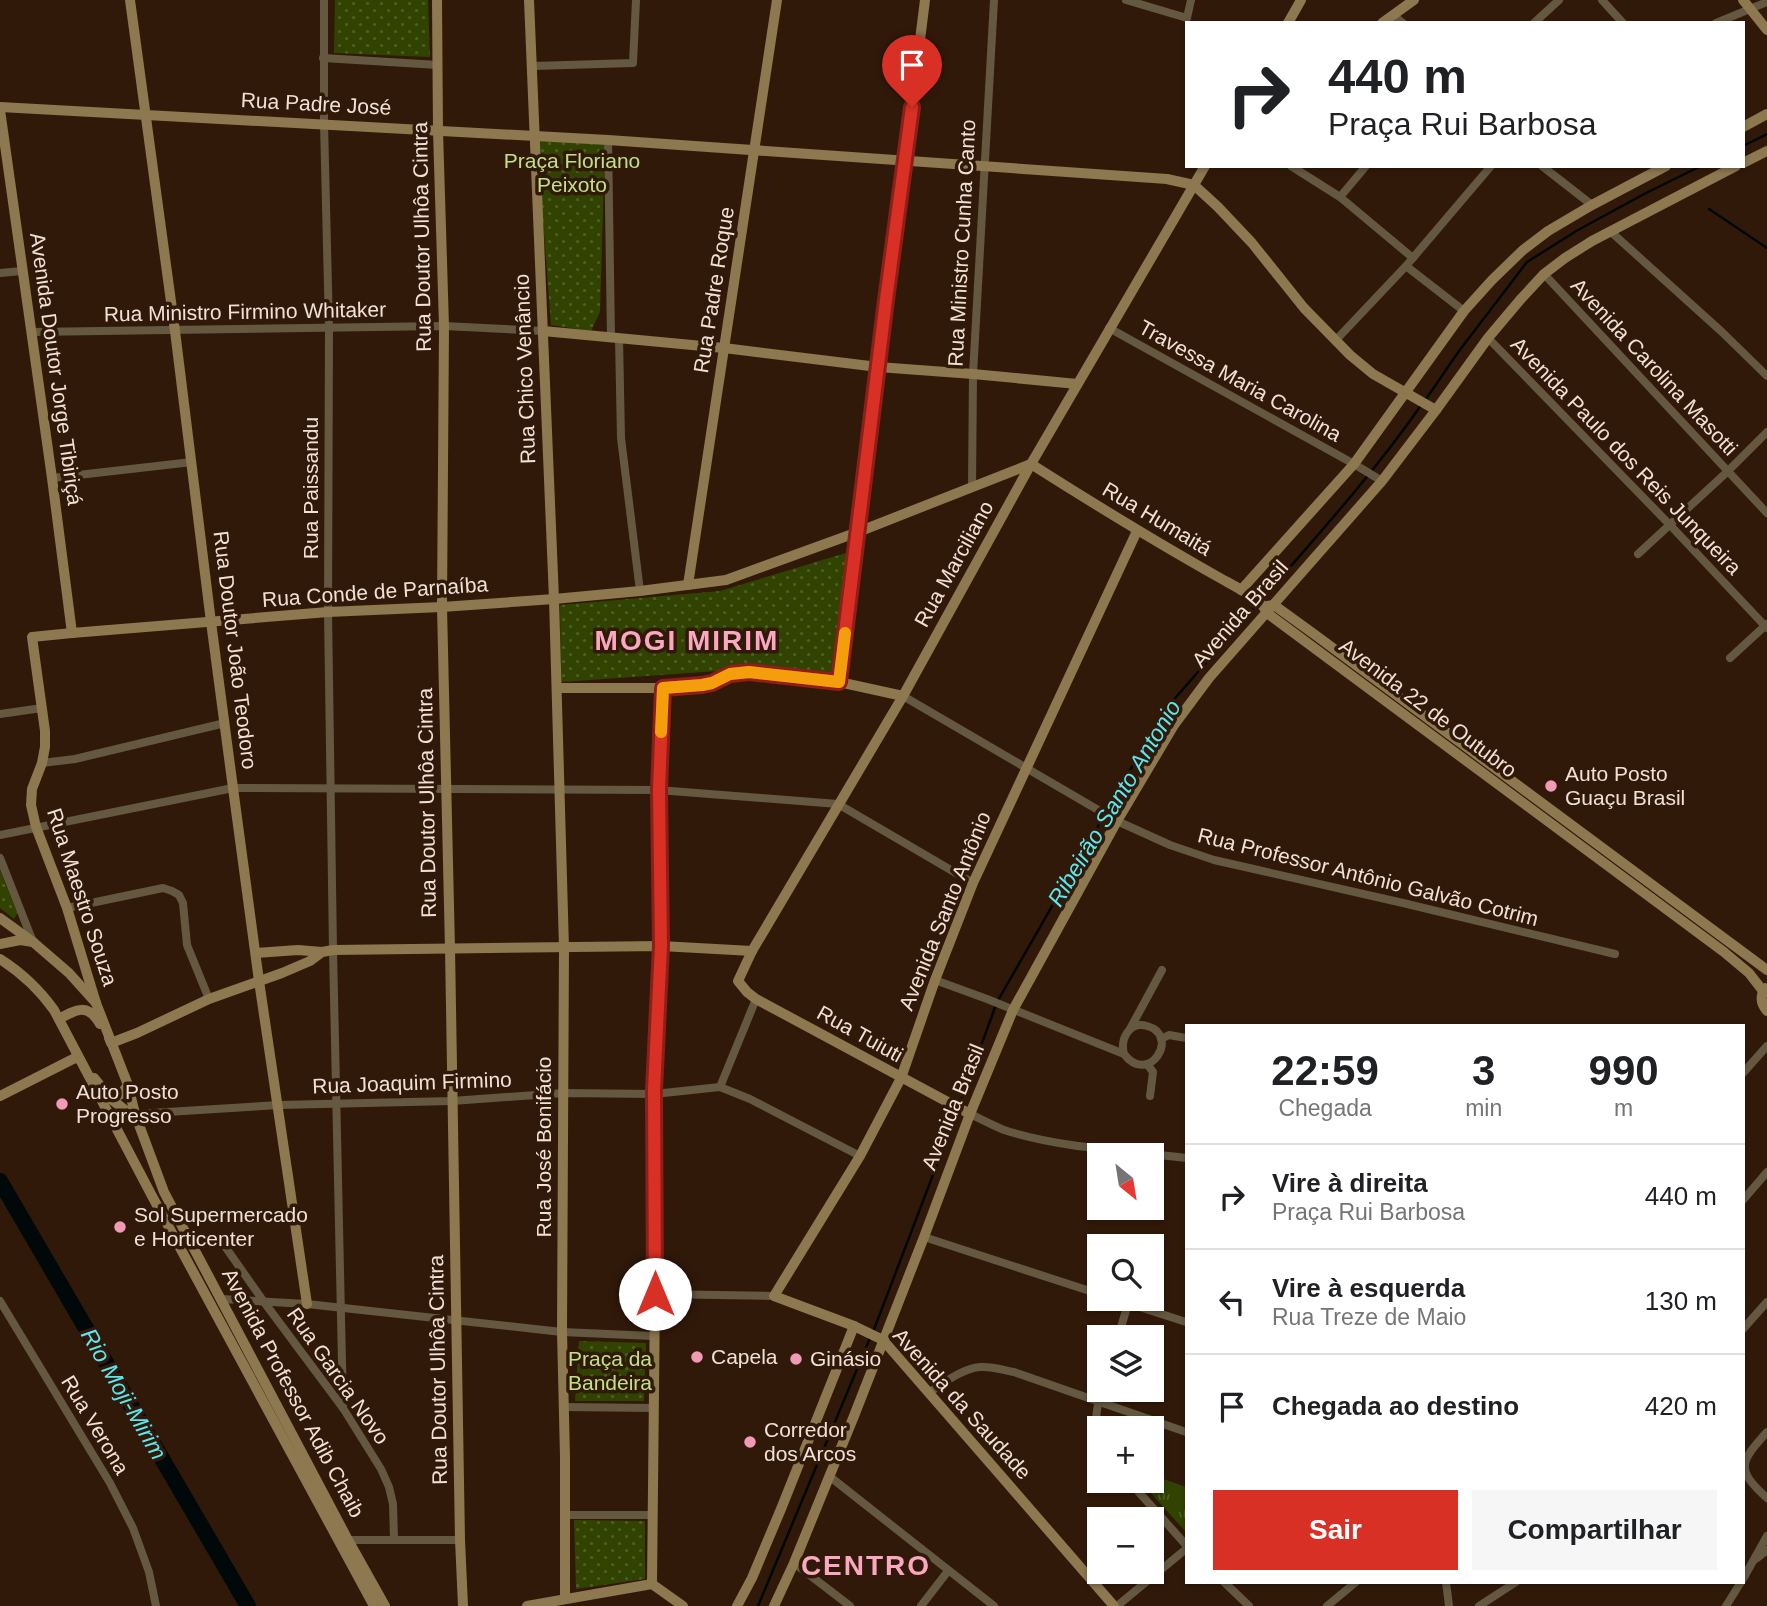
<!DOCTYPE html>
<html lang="pt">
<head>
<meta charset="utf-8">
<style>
	body { margin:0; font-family:Helvetica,sans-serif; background:#f6f6f6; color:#202124; height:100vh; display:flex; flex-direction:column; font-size:26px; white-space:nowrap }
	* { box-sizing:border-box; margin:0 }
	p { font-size:23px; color:#757577 }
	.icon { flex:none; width:38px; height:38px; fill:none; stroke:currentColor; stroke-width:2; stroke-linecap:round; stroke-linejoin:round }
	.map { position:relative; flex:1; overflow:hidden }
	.side { position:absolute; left:1185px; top:1024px; width:560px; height:560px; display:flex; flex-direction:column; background:#fff; border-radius:0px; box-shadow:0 2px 5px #0004 }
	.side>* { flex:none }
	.hud { position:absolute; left:1185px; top:21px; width:560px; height:147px; border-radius:0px; box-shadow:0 2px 5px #0004; background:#fff; color:#202124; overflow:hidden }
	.needle { width:46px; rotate:150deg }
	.controls { position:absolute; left:1087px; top:1143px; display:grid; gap:14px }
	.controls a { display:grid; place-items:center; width:77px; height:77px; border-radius:0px; background:#fff; box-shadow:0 2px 5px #0004; font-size:35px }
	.pin { position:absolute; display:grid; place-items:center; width:60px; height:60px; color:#fff; margin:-72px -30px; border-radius:50% 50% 50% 0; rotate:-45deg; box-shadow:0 0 7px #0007 }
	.pin .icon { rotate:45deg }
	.me { position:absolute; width:77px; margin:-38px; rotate:0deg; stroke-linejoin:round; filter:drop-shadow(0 0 5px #0008) }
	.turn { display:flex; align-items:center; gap:24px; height:147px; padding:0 28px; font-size:32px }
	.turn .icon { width:91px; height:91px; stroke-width:2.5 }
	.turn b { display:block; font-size:49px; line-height:60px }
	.eta { display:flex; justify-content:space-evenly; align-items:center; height:119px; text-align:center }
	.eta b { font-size:42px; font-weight:700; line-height:49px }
	.action { display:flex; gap:14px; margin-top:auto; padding:14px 28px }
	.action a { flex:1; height:80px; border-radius:0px; background:#d93025; color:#fff; font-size:28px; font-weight:700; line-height:80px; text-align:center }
	.action a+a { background:#f6f6f6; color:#202124 }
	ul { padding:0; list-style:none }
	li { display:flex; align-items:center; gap:21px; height:105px; padding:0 28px; border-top:2px solid #e0e0e0 }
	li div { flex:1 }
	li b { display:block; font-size:26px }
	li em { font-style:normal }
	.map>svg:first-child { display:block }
	.grass { fill:url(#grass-tufts) }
	.park { fill:url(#park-dots) }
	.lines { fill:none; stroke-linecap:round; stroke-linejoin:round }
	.stream { stroke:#010809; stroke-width:2.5 }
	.river { stroke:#010809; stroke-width:16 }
	.street { stroke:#655840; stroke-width:8 }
	.secondary { stroke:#8d7850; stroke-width:10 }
	.route-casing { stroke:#8d1f18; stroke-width:18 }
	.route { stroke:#d93025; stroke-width:12 }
	.slow { stroke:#f59e0b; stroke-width:12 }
	.poi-dot { fill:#f09ab4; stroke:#311909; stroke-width:2.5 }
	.labels { text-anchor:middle; stroke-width:7; stroke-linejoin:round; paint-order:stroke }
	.street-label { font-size:21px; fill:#f1e0d6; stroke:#311909 }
	.park-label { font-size:21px; fill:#bfe086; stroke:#311909 }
	.poi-label { font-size:21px; fill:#f1e0d6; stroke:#311909; text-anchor:start }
	.water-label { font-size:23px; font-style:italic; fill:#5be7f1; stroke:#311909 }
	.district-label { font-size:28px; font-weight:bold; letter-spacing:2px; fill:#f9a8c0; stroke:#311909 }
</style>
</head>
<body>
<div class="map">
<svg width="1767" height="1606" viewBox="0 0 1767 1606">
	<defs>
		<pattern id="grass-tufts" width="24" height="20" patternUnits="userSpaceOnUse" patternTransform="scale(1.75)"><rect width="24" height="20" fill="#314301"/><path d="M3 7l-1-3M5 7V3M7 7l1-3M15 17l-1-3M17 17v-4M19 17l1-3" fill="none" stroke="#4f5e25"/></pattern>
		<pattern id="park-dots" width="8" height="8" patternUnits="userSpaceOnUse" patternTransform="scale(1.75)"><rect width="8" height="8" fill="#314301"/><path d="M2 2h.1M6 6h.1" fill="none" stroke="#4f5e25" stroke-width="1.8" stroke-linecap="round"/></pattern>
	</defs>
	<rect width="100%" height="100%" fill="#311909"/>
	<polygon class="grass" points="1152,1475 1186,1487 1186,1532 1140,1481 1152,1480"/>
	<g class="park">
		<polygon points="335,0 428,0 430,57 334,53"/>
		<polygon points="537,140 605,142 600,312 591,331 551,325"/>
		<polygon points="849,552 833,675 732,670 561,682 560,605 720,591"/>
		<polygon points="0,870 17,913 14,919 0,908"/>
		<polygon points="579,1341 646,1343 644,1401 575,1401"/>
		<polygon points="574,1520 645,1521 645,1579 576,1589"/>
	</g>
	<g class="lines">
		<g class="stream">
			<polyline points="1743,146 1767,134"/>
			<polyline points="1709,209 1767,248"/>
			<polyline points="1426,399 1459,351 1527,262 1578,230 1646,193 1701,166"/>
			<path d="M1262,599c55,-63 112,-126 160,-195"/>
			<polyline points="959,1106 997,1002 1164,711 1257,604"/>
			<polyline points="873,1332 957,1112"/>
			<polyline points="758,1606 870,1338"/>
		</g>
		<polyline class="river" points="0,1181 248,1606"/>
		<g class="street">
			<polyline points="324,0 324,123 329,328 328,612 333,950 343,1408"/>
			<polyline points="1126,0 1187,18 1191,0"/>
			<polyline points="1602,0 1623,23"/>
			<polyline points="1393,15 1403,23"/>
			<polyline points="1534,23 1559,0"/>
			<polyline points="1716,23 1767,2"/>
			<polyline points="323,58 438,65"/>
			<polyline points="533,66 633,63 636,0"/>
			<polyline points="608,140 611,337"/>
			<polyline points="1291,166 1340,197 1413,258"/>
			<polyline points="1542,166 1592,205"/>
			<polyline points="1340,197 1366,166"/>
			<polyline points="1610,231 1722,332 1767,376"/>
			<polyline points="1406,266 1464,311"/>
			<polyline points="0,273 22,271"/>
			<polyline points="1544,274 1767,513"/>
			<polyline points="1109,328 1354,464 1382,481"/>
			<polyline points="32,332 444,326 543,331"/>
			<polyline points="619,338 621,438 640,591"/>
			<polyline points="1488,338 1670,525 1767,628"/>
			<polyline points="1335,341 1406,266 1491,166"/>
			<polyline points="52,478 192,462"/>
			<polyline points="972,487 973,374 994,0"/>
			<polyline points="1638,554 1727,472 1767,432"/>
			<polyline points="1730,658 1767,624"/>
			<polyline points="903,696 1117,821 1170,845 1214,860 1403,903 1615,954"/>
			<polyline points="0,714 42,708"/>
			<polyline points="42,763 75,759 225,723"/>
			<polyline points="0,835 233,788 658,790 838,804 973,883"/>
			<polyline points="0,858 33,942"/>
			<polyline points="67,908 163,888 172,891 179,895 183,903 187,945 209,999"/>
			<path d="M935,980l52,19 137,55c25,33 57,-19 23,-28 -18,-5 -27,13 -23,28"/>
			<polyline points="1130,1029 1162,970"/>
			<polyline points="1161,1039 1169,1035 1186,1038"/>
			<polyline points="1147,1064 1153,1072 1150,1096"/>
			<polyline points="1743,1073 1767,1046"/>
			<polyline points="720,1087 756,999"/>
			<polyline points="135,1114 279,1105 452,1101 564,1093 654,1094 720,1087 750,1099 860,1156"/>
			<path d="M970,1114c11,5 22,11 34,16 55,18 125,21 182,28"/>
			<polyline points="1743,1200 1767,1172"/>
			<polyline points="924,1237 1099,1294"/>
			<polyline points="224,1245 264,1302 343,1408 381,1469 389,1487 393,1504 394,1539"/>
			<polyline points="655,1294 774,1296"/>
			<polyline points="1112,1298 1186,1322"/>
			<polyline points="222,1299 307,1304 562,1332 653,1336"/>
			<polyline points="0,1301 110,1483 133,1528 149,1572 156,1606"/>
			<polyline points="1743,1329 1767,1302"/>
			<polyline points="1118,1337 1128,1304"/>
			<path d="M930,1392c14,-9 33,-24 50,-25 12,-1 23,3 34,5l172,60"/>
			<polyline points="563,1407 653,1408"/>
			<path d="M1767,1432c-27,30 -32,37 0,66"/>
			<path d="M1099,1443c-5,-18 -3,-36 3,-53"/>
			<polyline points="829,1476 994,1606"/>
			<polyline points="1128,1480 1186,1545"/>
			<polyline points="565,1515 653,1515"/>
			<polyline points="348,1540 460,1540"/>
			<polyline points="1756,1559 1767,1550"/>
			<polyline points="794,1563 850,1606"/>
			<polyline points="1743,1579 1767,1536"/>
			<polyline points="1224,1582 1249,1606"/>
			<polyline points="1446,1582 1449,1606"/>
			<polyline points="921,1606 948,1571"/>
			<polyline points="1117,1606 1186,1549"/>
			<polyline points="1327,1606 1356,1582"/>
			<polyline points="1479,1606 1516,1582"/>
			<polyline points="1726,1606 1741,1582"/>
		</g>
		<g class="secondary">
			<polyline points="130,0 175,331 211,622 233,788 259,981 307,1304"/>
			<polyline points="437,0 438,131 444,326 442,607 450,948 460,1540 463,1606"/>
			<polyline points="529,0 554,599 564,948 562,1332 565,1457 565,1598"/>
			<polyline points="1743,0 1767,30"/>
			<polyline points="1288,23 1301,0"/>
			<polyline points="1382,23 1414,0"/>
			<polyline points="0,107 608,140 1167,179 1194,185 1218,207 1252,243 1304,308 1350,355 1373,374 1436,410"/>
			<polyline points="0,110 52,478 72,633"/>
			<polyline points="1743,127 1767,114"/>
			<polyline points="1743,163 1767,151"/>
			<polyline points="543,331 724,348 878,367 973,374 1077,384"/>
			<polyline points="688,585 777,0"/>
			<polyline points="1241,590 1354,464 1464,311 1492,280 1523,250 1548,231 1592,205 1666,166"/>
			<polyline points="1267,606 1274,605 1314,634 1767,970"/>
			<polyline points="839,682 925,0"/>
			<polyline points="557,688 663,688 702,685 712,683 730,674 749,672 839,682 903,696"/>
			<polyline points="0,918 33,942 69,973 96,1003 128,1085 135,1114 164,1192 348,1540 385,1606"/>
			<polyline points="0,944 20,940 33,942"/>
			<polyline points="256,953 298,950 322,952"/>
			<path d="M0,959c22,14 39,30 54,51l98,186 222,410"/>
			<path d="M1765,988c-5,8 -4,16 2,23"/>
			<path d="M96,1003l-29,-95 -31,-81 -5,-22 1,-16 10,-26 3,-16v-16l-13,-94 40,-4 256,-21 114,-5 112,-8 86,-8 86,-11 132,-48 173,-68c63,40 125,78 189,114 14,8 42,21 47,35l457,339 25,21 14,18"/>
			<path d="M59,1019c18,-10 29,-16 41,5"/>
			<polyline points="109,1038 111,1043 137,1033 209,999 282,973 310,961 322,952 333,950 661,946 752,951"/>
			<polyline points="94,1078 111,1099 121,1094 128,1085"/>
			<polyline points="0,1096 77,1057 80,1060"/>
			<polyline points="111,1099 125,1110 135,1114"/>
			<polyline points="970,1114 756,999 747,992 738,981 752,951 903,696 1031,464 1205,166"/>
			<polyline points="652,1584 655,1294 654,1090 661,946 658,790 663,688"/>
			<polyline points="652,1584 683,1606"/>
			<polyline points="527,1606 652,1584"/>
			<polyline points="737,1606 752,1578 781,1509 854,1326"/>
			<polyline points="774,1606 794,1563 854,1416 924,1237 970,1114 1013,1010 1117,821 1174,725 1209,678 1382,481 1436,410 1488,338 1520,300 1544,274 1565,258 1592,241 1736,166"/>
			<polyline points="1114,1606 883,1340 854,1326 774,1296 860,1156 901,1078 935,980 973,883 1137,531"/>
		</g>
	</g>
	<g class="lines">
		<g class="route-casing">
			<polyline id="route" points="655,1294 654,1090 661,946 659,790 663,688 702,685 712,683 730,674 749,672 839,682 886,300 912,107"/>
		</g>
		<use href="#route" class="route"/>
		<polyline class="slow" points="661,732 663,688 702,685 712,683 730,674 749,672 839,682 845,633"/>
	</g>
	<g class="poi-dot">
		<circle cx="1551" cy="786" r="7"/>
		<circle cx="62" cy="1104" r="7"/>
		<circle cx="120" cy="1227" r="7"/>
		<circle cx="697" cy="1357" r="7"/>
		<circle cx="796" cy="1359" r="7"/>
		<circle cx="750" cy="1442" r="7"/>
	</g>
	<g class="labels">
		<g class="street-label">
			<text transform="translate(316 104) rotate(3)" y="7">Rua Padre José</text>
			<text transform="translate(422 237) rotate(-91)" y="7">Rua Doutor Ulhôa Cintra</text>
			<text transform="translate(962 243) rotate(-87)" y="7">Rua Ministro Cunha Canto</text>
			<text transform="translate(714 290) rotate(-81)" y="7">Rua Padre Roque</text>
			<text transform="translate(245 312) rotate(-1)" y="7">Rua Ministro Firmino Whitaker</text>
			<text transform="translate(1654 367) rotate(47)" y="7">Avenida Carolina Masotti</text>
			<text transform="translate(56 369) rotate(82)" y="7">Avenida Doutor Jorge Tibiriçá</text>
			<text transform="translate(525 369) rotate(-92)" y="7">Rua Chico Venâncio</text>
			<text transform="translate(1240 381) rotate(29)" y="7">Travessa Maria Carolina</text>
			<text transform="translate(1626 456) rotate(46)" y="7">Avenida Paulo dos Reis Junqueira</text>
			<text transform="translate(311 488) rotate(-90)" y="7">Rua Paissandu</text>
			<text transform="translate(1157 519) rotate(31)" y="7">Rua Humaitá</text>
			<text transform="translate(954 564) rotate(-61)" y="7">Rua Marciliano</text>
			<text transform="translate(375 592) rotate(-4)" y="7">Rua Conde de Parnaíba</text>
			<text transform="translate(1240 614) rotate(-49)" y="7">Avenida Brasil</text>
			<text transform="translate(235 650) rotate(83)" y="7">Rua Doutor João Teodoro</text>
			<text transform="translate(1428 708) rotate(37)" y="7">Avenida 22 de Outubro</text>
			<text transform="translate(427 803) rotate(-91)" y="7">Rua Doutor Ulhôa Cintra</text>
			<text transform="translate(1368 877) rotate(14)" y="7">Rua Professor Antônio Galvão Cotrim</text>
			<text transform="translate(82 897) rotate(72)" y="7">Rua Maestro Souza</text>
			<text transform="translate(945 911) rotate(-68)" y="7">Avenida Santo Antônio</text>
			<text transform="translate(860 1034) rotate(29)" y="7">Rua Tuiuti</text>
			<text transform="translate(412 1083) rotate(-2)" y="7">Rua Joaquim Firmino</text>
			<text transform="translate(953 1107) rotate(-68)" y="7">Avenida Brasil</text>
			<text transform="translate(544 1147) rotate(-90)" y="7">Rua José Bonifácio</text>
			<text transform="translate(438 1370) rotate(-91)" y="7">Rua Doutor Ulhôa Cintra</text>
			<text transform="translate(338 1376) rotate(55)" y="7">Rua Garcia Novo</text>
			<text transform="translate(293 1393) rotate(62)" y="7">Avenida Professor Adib Chaib</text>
			<text transform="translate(962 1404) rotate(48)" y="7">Avenida da Saudade</text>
			<text transform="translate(95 1425) rotate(59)" y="7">Rua Verona</text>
		</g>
		<g class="park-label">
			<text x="572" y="168">Praça Floriano<tspan x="572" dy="24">Peixoto</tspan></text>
			<text x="610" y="1366">Praça da<tspan x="610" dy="24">Bandeira</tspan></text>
		</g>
		<g class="poi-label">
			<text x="1565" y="781">Auto Posto<tspan x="1565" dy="24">Guaçu Brasil</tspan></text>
			<text x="76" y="1099">Auto Posto<tspan x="76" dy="24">Progresso</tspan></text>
			<text x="134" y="1222">Sol Supermercado<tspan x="134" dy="24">e Horticenter</tspan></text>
			<text x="711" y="1364">Capela</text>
			<text x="810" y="1366">Ginásio</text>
			<text x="764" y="1437">Corredor<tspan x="764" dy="24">dos Arcos</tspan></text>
		</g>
		<g class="water-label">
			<text transform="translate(1114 803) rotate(-59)" y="8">Ribeirão Santo Antonio</text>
			<text transform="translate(124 1394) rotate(60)" y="8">Rio Moji-Mirim</text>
		</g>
		<g class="district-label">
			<text x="687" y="650">MOGI MIRIM</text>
			<text x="866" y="1575">CENTRO</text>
		</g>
	</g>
</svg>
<div class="controls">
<a><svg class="needle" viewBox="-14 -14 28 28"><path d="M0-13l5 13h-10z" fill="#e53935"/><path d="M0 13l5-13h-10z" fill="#757577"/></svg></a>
<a><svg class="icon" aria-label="search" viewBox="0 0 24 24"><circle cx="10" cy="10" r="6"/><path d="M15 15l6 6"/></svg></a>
<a><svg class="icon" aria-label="layers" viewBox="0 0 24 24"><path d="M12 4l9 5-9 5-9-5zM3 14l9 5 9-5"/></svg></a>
<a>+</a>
<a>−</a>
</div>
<div class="pin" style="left:912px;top:107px;background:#d93025"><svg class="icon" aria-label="arrive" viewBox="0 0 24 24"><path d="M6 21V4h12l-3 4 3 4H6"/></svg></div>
<svg class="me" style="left:655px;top:1294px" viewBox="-20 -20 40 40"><circle r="19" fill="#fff"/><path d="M0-13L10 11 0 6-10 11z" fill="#d93025"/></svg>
<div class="hud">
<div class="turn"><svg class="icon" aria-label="right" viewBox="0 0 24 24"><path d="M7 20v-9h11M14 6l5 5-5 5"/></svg><div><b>440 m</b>Praça Rui Barbosa</div></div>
</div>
<section class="side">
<div class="eta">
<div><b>22:59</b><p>Chegada</p></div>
<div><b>3</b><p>min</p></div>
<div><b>990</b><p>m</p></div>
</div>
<ul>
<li><svg class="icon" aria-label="right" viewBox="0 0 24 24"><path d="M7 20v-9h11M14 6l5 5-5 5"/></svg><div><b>Vire à direita</b><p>Praça Rui Barbosa</p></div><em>440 m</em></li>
<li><svg class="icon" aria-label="left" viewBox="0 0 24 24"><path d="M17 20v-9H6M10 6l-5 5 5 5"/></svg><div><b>Vire à esquerda</b><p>Rua Treze de Maio</p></div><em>130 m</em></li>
<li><svg class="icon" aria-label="arrive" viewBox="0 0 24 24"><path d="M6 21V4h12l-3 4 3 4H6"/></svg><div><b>Chegada ao destino</b></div><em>420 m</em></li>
</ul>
<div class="action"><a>Sair</a><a>Compartilhar</a></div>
</section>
</div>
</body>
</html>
